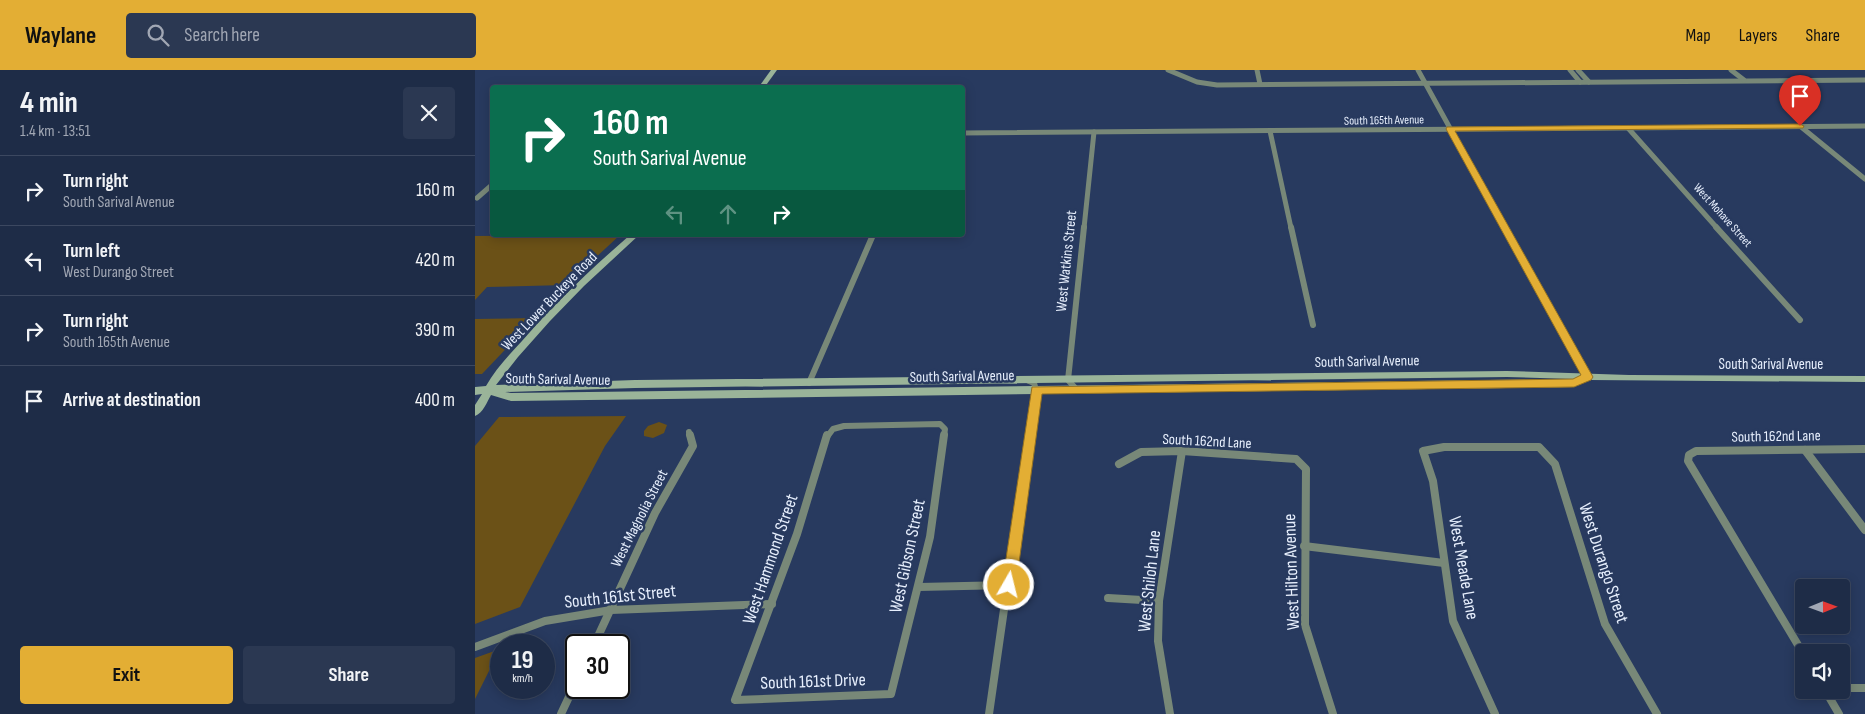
<!DOCTYPE html>
<html lang="en">
<head>
<meta charset="utf-8">
<style>
	body { margin:0; font-family:"Sofia Sans Condensed",sans-serif; background:#2b3852; color:#f1f3f6; height:100vh; display:flex; flex-direction:column; font-size:19px; white-space:nowrap }
	* { box-sizing:border-box; margin:0 }
	p { font-size:16px; color:#a1a7b4 }
	.icon { flex:none; width:28px; height:28px; fill:none; stroke:currentColor; stroke-width:2; stroke-linecap:round; stroke-linejoin:round }
	.map { position:relative; flex:1; overflow:hidden }
	.side { display:flex; flex-direction:column; background:#1e2c47; width:475px }
	.side>* { flex:none }
	.banner { position:absolute; left:15px; top:15px; width:475px; height:152px; border-radius:5px; box-shadow:0 2px 12px #0003,0 0 0 1px #3c4860; background:#0b6e4f; color:#fff; overflow:hidden }
	.needle { width:32px; rotate:89deg }
	.buttons { position:absolute; left:1320px; top:509px; display:grid; gap:10px }
	.buttons a { display:grid; place-items:center; width:55px; height:55px; border-radius:5px; background:#1e2c47; box-shadow:0 2px 12px #0003,0 0 0 1px #3c4860; font-size:25px }
	.speed { position:absolute; left:15px; top:564px; display:flex; gap:10px; font-size:25px; font-weight:700; text-align:center }
	.speed>* { display:grid; place-content:center; width:65px; height:65px; border-radius:50%; background:#1e2c47; box-shadow:0 2px 12px #0003,0 0 0 1px #3c4860; line-height:1 }
	.speed small { font-size:12px; font-weight:400 }
	.speed .limit { border:2px solid #111; border-radius:8px; background:#fff; color:#111 }
	.pin { position:absolute; display:grid; place-items:center; width:42px; height:42px; color:#fff; margin:-51px -21px; border-radius:50% 50% 50% 0; rotate:-45deg; box-shadow:0 0 5px #0007 }
	.pin .icon { rotate:45deg }
	.me { position:absolute; width:55px; margin:-28px; rotate:8deg; stroke-linejoin:round; filter:drop-shadow(0 0 4px #0008) }
	.turn { display:flex; align-items:center; gap:18px; height:105px; padding:0 20px; font-size:22px }
	.turn .icon { width:65px; height:65px; stroke-width:2.5 }
	.turn b { display:block; font-size:35px; line-height:42px }
	.lanes { display:flex; align-items:center; height:48px; padding:0 20px; background:#0003; justify-content:center; gap:25px; direction:ltr }
	.lanes .off { opacity:.35 }
	.round { display:grid; place-items:center; flex:none; width:52px; height:52px; border-radius:5px; background:#2b3852 }
	.overview { display:flex; align-items:center; justify-content:space-between; height:85px; padding:0 20px }
	h1 { font-size:30px; font-weight:700; line-height:38px }
	.cta { display:flex; gap:10px; margin-top:auto; padding:10px 20px }
	.cta a { flex:1; height:58px; border-radius:5px; background:#e3ae34; color:#111; font-size:20px; font-weight:700; line-height:58px; text-align:center }
	.cta a+a { background:#2b3852; color:#f1f3f6 }
	ul { padding:0; list-style:none }
	li { display:flex; align-items:center; gap:15px; height:70px; padding:0 20px; border-top:1px solid #3c4860 }
	li div { flex:1 }
	li b { display:block; font-size:19px }
	li em { font-style:normal }
	header { display:flex; align-items:center; gap:30px; box-sizing:border-box; height:70px; padding:0 25px; background:#e3ae34; color:#111 }
	header strong { font-size:24px }
	nav { display:flex; gap:28px; margin-inline-start:auto; font-size:18px }
	.search { width:350px; height:45px; background:#2b3852; display:flex; align-items:center; gap:12px; box-sizing:border-box; padding:0 18px; border-radius:5px; color:#a1a7b4; font-size:19px }
	main { display:flex; flex:1; min-height:0 }
	.map>svg:first-child { display:block }
	.green { fill:#6b5117 }
	.lines { fill:none; stroke-linecap:round; stroke-linejoin:round }
	.street-far2 { stroke:#788878; stroke-width:5 }
	.street-far1 { stroke:#788878; stroke-width:6 }
	.street { stroke:#788878; stroke-width:8 }
	.secondary { fill:#9ab499; fill-rule:evenodd }
	.route { fill:#e3ae34; stroke:#947122 }
	.labels { text-anchor:middle; stroke-width:5; stroke-linejoin:round; paint-order:stroke }
	.far-street-label { font-size:12px; fill:#e7effd; stroke:#283a5f }
	.street-label { font-size:15px; fill:#e7effd; stroke:#283a5f }
	.near-street-label { font-size:18px; fill:#e7effd; stroke:#283a5f }
</style>
</head>
<body>
<header>
<strong>Waylane</strong>
<div class="search"><svg class="icon" aria-label="search" viewBox="0 0 24 24"><circle cx="10" cy="10" r="6"/><path d="M15 15l6 6"/></svg>Search here</div>
<nav><a>Map</a><a>Layers</a><a>Share</a></nav>
</header>
<main>
<section class="side">
<div class="overview"><div><h1>4 min</h1><p>1.4 km · 13:51</p></div><a class="round"><svg class="icon" aria-label="close" viewBox="0 0 24 24"><path d="M6 6l12 12M18 6L6 18"/></svg></a></div>
<ul>
<li><svg class="icon" aria-label="right" viewBox="0 0 24 24"><path d="M7 20v-9h11M14 6l5 5-5 5"/></svg><div><b>Turn right</b><p>South Sarival Avenue</p></div><em>160 m</em></li>
<li><svg class="icon" aria-label="left" viewBox="0 0 24 24"><path d="M17 20v-9H6M10 6l-5 5 5 5"/></svg><div><b>Turn left</b><p>West Durango Street</p></div><em>420 m</em></li>
<li><svg class="icon" aria-label="right" viewBox="0 0 24 24"><path d="M7 20v-9h11M14 6l5 5-5 5"/></svg><div><b>Turn right</b><p>South 165th Avenue</p></div><em>390 m</em></li>
<li><svg class="icon" aria-label="arrive" viewBox="0 0 24 24"><path d="M6 21V4h12l-3 4 3 4H6"/></svg><div><b>Arrive at destination</b></div><em>400 m</em></li>
</ul>
<div class="cta"><a>Exit</a><a>Share</a></div>
</section>
<div class="map">
<svg width="1390" height="644" viewBox="0 0 1390 644">
	<rect width="100%" height="100%" fill="#283a5f"/>
	<g class="green">
		<polygon points="145,165 91,215 12,217 0,230 0,166"/>
		<polygon points="60,248 7,304 0,304 0,249"/>
		<polygon points="151,346 130,376 45,537 0,554 0,376 24,347"/>
		<polygon points="184,352 192,355 189,363 178,368 169,366 169,361 173,356"/>
		<polygon points="25,579 0,629 0,588"/>
	</g>
	<g class="lines">
		<g class="street-far2">
			<polyline points="693,0 722,12 742,15 1390,10"/>
			<polyline points="782,0 785,14"/>
			<polyline points="943,0 1030,158"/>
			<polyline points="1095,0 1105,12"/>
			<polyline points="1103,0 1114,12"/>
			<polyline points="1256,0 1269,10"/>
			<polyline points="1325,56 1390,109"/>
			<polyline points="1153,58 1242,158"/>
			<polyline points="795,61 816,158"/>
			<polyline points="488,63 1390,56"/>
			<polyline points="2,128 18,114"/>
			<polyline points="609,158 619,62"/>
		</g>
		<g class="street-far1">
			<polyline points="816,157 838,255"/>
			<polyline points="1029,157 1112,307"/>
			<polyline points="1241,157 1325,250"/>
			<polyline points="554,311 559,313 561,320 554,367"/>
			<polyline points="334,313 398,165"/>
			<polyline points="602,320 593,310 609,157"/>
			<polyline points="214,362 215,367"/>
			<polyline points="352,367 358,359 369,356 465,354 470,359 469,367"/>
		</g>
		<g class="street">
			<polyline points="352,365 322,464 260,630 416,624 455,467 469,365"/>
			<polyline points="1330,380 1390,460"/>
			<polyline points="644,394 666,382 707,381 821,389 831,399 830,555 858,644"/>
			<polyline points="829,476 969,493"/>
			<polyline points="444,517 534,515"/>
			<polyline points="633,528 684,531"/>
			<polyline points="119,575 180,443 218,376 215,365"/>
			<polyline points="0,577 70,551 136,540 297,534"/>
			<polyline points="1329,585 1213,391 1214,385 1221,381 1390,379"/>
			<polyline points="1366,618 1390,618"/>
			<polyline points="1350,620 1364,644"/>
			<polyline points="86,644 101,612"/>
			<polyline points="514,644 554,365"/>
			<polyline points="695,644 683,571 684,531 707,381"/>
			<polyline points="1020,644 978,551 958,411 948,381 969,377 1064,377 1080,394 1130,554 1182,644"/>
		</g>
		<g class="secondary">
			<polygon points="296,0 302,0 289,18 283,18"/>
			<path d="M155,165h9l-55,51 -34,35 -32,36 -22,28 139,-5 872,-9 122,4 236,1v6l-276,-2 -15,7 -1063,14 -20,-6c-4,7 -8,18 -16,21v-11l7,-11 -7,1v-8l11,-1c9,-16 23,-31 36,-45 33,-38 70,-73 108,-106zM1032,307l66,2 -1062,14 -6,-1 130,-4z"/>
		</g>
	</g>
	<polygon class="route" points="1325,54 1329,56 1328,58 980,61 1118,307 1116,310 1099,317 567,324 541,515 539,519 534,521 529,519 527,515 557,317 1098,309 1106,305 971,59 972,57"/>
	<g class="labels">
		<g class="far-street-label">
			<text transform="translate(909 50) rotate(-1)" y="4">South 165th Avenue</text>
			<text transform="translate(1248 145) rotate(48)" y="4">West Mohave Street</text>
		</g>
		<g class="street-label">
			<text transform="translate(591 191) rotate(-84)" y="5">West Watkins Street</text>
			<text transform="translate(74 231) rotate(-46)" y="5">West Lower Buckeye Road</text>
			<text transform="translate(892 291) rotate(-1)" y="5">South Sarival Avenue</text>
			<text x="1296" y="299">South Sarival Avenue</text>
			<text transform="translate(487 306) rotate(-1)" y="5">South Sarival Avenue</text>
			<text transform="translate(83 309) rotate(1)" y="5">South Sarival Avenue</text>
			<text transform="translate(1301 366) rotate(-1)" y="5">South 162nd Lane</text>
			<text transform="translate(732 371) rotate(3)" y="5">South 162nd Lane</text>
			<text transform="translate(164 448) rotate(-63)" y="5">West Magnolia Street</text>
		</g>
		<g class="near-street-label">
			<text transform="translate(432 486) rotate(-78)" y="6">West Gibson Street</text>
			<text transform="translate(295 489) rotate(-71)" y="6">West Hammond Street</text>
			<text transform="translate(1129 493) rotate(72)" y="6">West Durango Street</text>
			<text transform="translate(989 498) rotate(80)" y="6">West Meade Lane</text>
			<text transform="translate(816 502) rotate(-92)" y="6">West Hilton Avenue</text>
			<text transform="translate(674 511) rotate(-84)" y="6">West Shiloh Lane</text>
			<text transform="translate(145 526) rotate(-6)" y="6">South 161st Street</text>
			<text transform="translate(338 611) rotate(-2)" y="6">South 161st Drive</text>
		</g>
	</g>
</svg>
<div class="buttons">
<a><svg class="needle" viewBox="-14 -14 28 28"><path d="M0-13l5 13h-10z" fill="#e53935"/><path d="M0 13l5-13h-10z" fill="#a1a7b4"/></svg></a>
<a><svg class="icon" aria-label="sound" viewBox="0 0 24 24"><path d="M4 9h4l5-4v14l-5-4H4zM17 9q2 3 0 6"/></svg></a>
</div>
<div class="speed"><div>19<small>km/h</small></div><div class="limit">30</div></div>
<div class="pin" style="left:1325px;top:56px;background:#d93025"><svg class="icon" aria-label="arrive" viewBox="0 0 24 24"><path d="M6 21V4h12l-3 4 3 4H6"/></svg></div>
<svg class="me" style="left:534px;top:515px" viewBox="-20 -20 40 40"><circle r="17" fill="#e3ae34" stroke="#fff" stroke-width="3"/><path d="M0-11L8 9 0 5-8 9z" fill="#fff"/></svg>
<div class="banner">
<div class="turn"><svg class="icon" aria-label="right" viewBox="0 0 24 24"><path d="M7 20v-9h11M14 6l5 5-5 5"/></svg><div><b>160 m</b>South Sarival Avenue</div></div>
<div class="lanes"><svg class="icon off" aria-label="left" viewBox="0 0 24 24"><path d="M17 20v-9H6M10 6l-5 5 5 5"/></svg><svg class="icon off" aria-label="ahead" viewBox="0 0 24 24"><path d="M12 20V5M6 11l6-6 6 6"/></svg><svg class="icon" aria-label="right" viewBox="0 0 24 24"><path d="M7 20v-9h11M14 6l5 5-5 5"/></svg></div>
</div>
</div>
</main>
</body>
</html>
